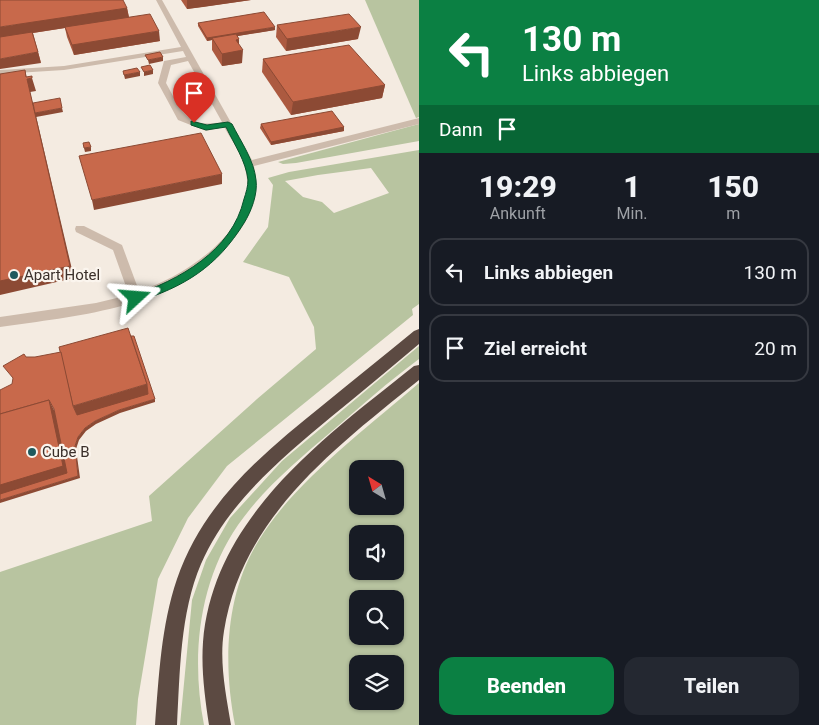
<!DOCTYPE html>
<html lang="de">
<head>
<meta charset="utf-8">
<style>
	body { margin:0; font-family:Roboto,sans-serif; background:#242831; color:#f1f3f6; height:100vh; display:flex; flex-direction:column; font-size:19px; white-space:nowrap }
	* { box-sizing:border-box; margin:0 }
	p { font-size:16px; color:#9ea1a6 }
	.icon { flex:none; width:28px; height:28px; fill:none; stroke:currentColor; stroke-width:2; stroke-linecap:round; stroke-linejoin:round }
	.map { position:relative; flex:1; overflow:hidden }
	.details { display:flex; flex-direction:column; background:#171b24; width:400px }
	.details>* { flex:none }
	.banner { background:#0b8043; color:#fff; overflow:hidden }
	.needle { width:32px; rotate:323deg }
	.controls { position:absolute; left:349px; top:460px; display:grid; gap:10px }
	.controls a { display:grid; place-items:center; width:55px; height:55px; border-radius:10px; background:#171b24; box-shadow:0 1px 4px #0004; font-size:25px }
	.pin { position:absolute; display:grid; place-items:center; width:42px; height:42px; color:#fff; margin:-51px -21px; border-radius:50% 50% 50% 0; rotate:-45deg; box-shadow:0 0 5px #0007 }
	.pin .icon { rotate:45deg }
	.me { position:absolute; width:55px; margin:-28px; rotate:71deg; stroke-linejoin:round; filter:drop-shadow(0 0 4px #0008) }
	.turn { display:flex; align-items:center; gap:18px; height:105px; padding:0 20px; font-size:22px }
	.turn .icon { width:65px; height:65px; stroke-width:2.5 }
	.turn b { display:block; font-size:35px; line-height:42px }
	.then { display:flex; align-items:center; height:48px; padding:0 20px; background:#0003; gap:10px; font-size:19px }
	.eta { display:flex; justify-content:space-evenly; align-items:center; height:85px; text-align:center }
	.eta b { font-size:30px; font-weight:800; line-height:35px }
	.action { display:flex; gap:10px; margin-top:auto; padding:10px 20px }
	.action a { flex:1; height:58px; border-radius:15px; background:#0b8043; color:#fff; font-size:20px; font-weight:800; line-height:58px; text-align:center }
	.action a+a { background:#242831; color:#f1f3f6 }
	ul { padding:0; list-style:none }
	li { display:flex; align-items:center; gap:15px; height:68px; margin:0 10px 8px; padding:0 10px; border:2px solid #363941; border-radius:15px }
	li div { flex:1 }
	li b { display:block; font-size:19px }
	li em { font-style:normal }
	main { display:flex; flex:1; min-height:0 }
	.map>svg:first-child { display:block }
	.green { fill:#b8c4a0; fill-rule:evenodd }
	.lines { fill:none; stroke-linecap:round; stroke-linejoin:round }
	.minor { fill:#cdbbac; fill-rule:evenodd }
	.highway { fill:#5c4a42; fill-rule:evenodd }
	.wall { fill:#ac5a40 }
	.shaded-wall { fill:#8c4a34 }
	.building { fill:#c8694b; stroke:#8c4a34 }
	.route { fill:#0b8043; stroke:#07532c }
	.poi-dot { fill:#1f5a5e; stroke:#fbf5ee; stroke-width:2 }
	.labels { text-anchor:middle; stroke-width:4.5; stroke-linejoin:round; paint-order:stroke }
	.poi-label { font-size:15px; fill:#3b302b; stroke:#fbf5ee; text-anchor:start }
</style>
</head>
<body>
<main>
<div class="map">
<svg width="419" height="725" viewBox="0 0 419 725">
	<rect width="100%" height="100%" fill="#f4ebe1"/>
	<g class="green">
		<polygon points="365,0 419,0 419,117 416,118"/>
		<polygon points="419,124 419,141 296,163 283,164 278,162"/>
		<path d="M419,150v154l-7,5 1,6 -186,151 -39,52 -30,61 -20,120 -2,26h-136v-153l152,-51 -3,-25 108,-97 59,-50 -2,-22 -25,-50 -46,-15 25,-35 5,-42 -5,-7 21,-6zM371,168l18,25 -55,20 -12,-11 -19,-5 -18,-16 33,-6z"/>
		<path d="M419,346v13c-30,22 -59,48 -87,72 -33,28 -69,58 -94,94 -40,58 -47,133 -34,200h-24l12,-125 14,-40 24,-42 52,-57z"/>
		<path d="M419,383v342h-184c-12,-61 -10,-131 24,-185 35,-58 108,-112 160,-157zM358,469h37v37h-37zM358,534h37v37h-37zM358,599h37v37h-37zM358,664h37v37h-37z"/>
	</g>
	<g class="lines">
		<path class="minor" d="M156,0h6l90,160 167,-42v6l-165,42c6,30 -4,55 -24,77 -58,66 -148,72 -230,84v-10l96,-14 33,-8 -16,-45 -37,-18 -1,-3 1,-3h8l38,19 17,46c48,-15 125,-66 105,-126 -4,-13 -13,-26 -20,-38l-18,4 -28,-11 -20,-37 6,-22 22,-4 -3,-6 -119,19 -64,4v-4l64,-4 117,-19zM188,61l34,61c-36,7 -41,-12 -56,-39l5,-18z"/>
		<g class="highway">
			<path d="M419,329v15c-29,24 -58,49 -88,73 -50,42 -103,85 -130,147 -21,49 -21,108 -24,161h-22c4,-49 6,-99 22,-146 26,-76 85,-125 146,-174 30,-25 61,-49 91,-74z"/>
			<path d="M419,365v15c-84,68 -177,137 -195,251 -5,31 2,64 7,94h-22c-4,-27 -8,-55 -6,-83 10,-125 121,-204 211,-276z"/>
		</g>
	</g>
	<g class="wall">
		<polygon points="0,0 127,8 129,17 160,41 74,55 67,37 65,28 33,33 41,63"/>
		<polygon points="181,0 251,0 187,9"/>
		<polygon points="198,23 275,30 237,36 242,63 222,66 212,50 212,40 207,41 198,26"/>
		<polygon points="277,25 358,39 286,51 276,37"/>
		<polygon points="263,59 385,85 382,98 291,115 262,72"/>
		<polygon points="261,124 344,127 344,131 271,145 260,128"/>
	</g>
	<g class="shaded-wall">
		<polygon points="187,0 203,0 203,7 187,9"/>
		<polygon points="203,0 251,0 203,7"/>
		<polygon points="127,8 129,18 0,38 0,27"/>
		<polygon points="275,27 275,30 214,40 212,38 212,40 207,41 207,38"/>
		<polygon points="361,27 358,39 286,51 287,39"/>
		<polygon points="159,31 160,41 74,55 72,45"/>
		<polygon points="239,39 239,51 243,50 242,63 222,66 222,54 236,40"/>
		<polygon points="38,52 41,63 0,69 0,59"/>
		<polygon points="163,57 163,61 149,64 148,60"/>
		<polygon points="25,70 27,79 32,78 36,91 30,92 35,113 62,108 63,112 36,117 36,116 74,278 0,295 0,281"/>
		<polygon points="153,70 153,74 144,76 144,72"/>
		<polygon points="140,72 140,76 125,79 124,75"/>
		<polygon points="385,85 382,98 291,115 293,102"/>
		<polygon points="344,127 344,131 271,145 271,142"/>
		<polygon points="91,147 91,151 85,152 84,148"/>
		<polygon points="222,174 222,184 94,210 92,200"/>
		<polygon points="147,384 149,397 78,418 73,406"/>
		<polygon points="155,399 155,402 120,413 96,424 86,431 79,440 76,449 80,478 0,503 0,500 78,476 75,446 78,437 85,428 95,421 119,410"/>
		<polygon points="49,400 55,412 69,476 0,497 0,485"/>
	</g>
	<g class="building">
		<polygon points="0,0 123,0 127,8 0,27"/>
		<polygon points="264,12 275,27 207,38 198,23"/>
		<polygon points="150,14 159,31 72,45 65,27"/>
		<polygon points="349,14 361,27 287,39 277,25"/>
		<polygon points="32,32 38,52 0,59 0,37"/>
		<polygon points="236,34 239,39 236,40 243,50 222,54 212,38"/>
		<polygon points="349,45 385,85 293,102 263,59"/>
		<polygon points="160,52 163,57 148,60 145,55"/>
		<polygon points="150,65 153,70 144,72 141,67"/>
		<polygon points="137,68 140,72 124,75 123,71"/>
		<polygon points="25,70 26,77 32,76 32,78 27,79 70,266 0,281 0,74"/>
		<polygon points="60,98 62,108 35,113 33,103"/>
		<polygon points="332,111 344,127 271,142 261,124"/>
		<polygon points="201,133 222,174 92,200 79,156"/>
		<polygon points="89,142 91,147 84,148 83,143"/>
		<polygon points="128,328 147,384 73,406 59,347"/>
		<polygon points="131,336 134,336 155,399 119,410 95,421 85,428 78,437 75,446 78,476 0,500 0,494 67,473 54,409 49,400 0,414 0,390 12,384 13,378 3,366 24,354 26,357 35,357 61,352 73,406 77,415 148,394 147,384"/>
		<polygon points="49,400 63,466 0,485 0,414"/>
	</g>
	<path class="route" d="M191,121l16,4 21,-3 4,2c9,18 22,36 24,56 2,14 -5,32 -12,43 -27,44 -60,64 -108,79l-4,-1 -1,-3 1,-2c47,-16 100,-45 112,-97 2,-6 4,-13 4,-19 -2,-19 -14,-36 -22,-53l-20,3 -15,-5z"/>
	<g class="poi-dot">
		<circle cx="14" cy="275" r="5"/>
		<circle cx="32" cy="452" r="5"/>
	</g>
	<g class="labels">
		<g class="poi-label">
			<text x="24" y="280">Apart Hotel</text>
			<text x="42" y="457">Cube B</text>
		</g>
	</g>
</svg>
<div class="controls">
<a><svg class="needle" viewBox="-14 -14 28 28"><path d="M0-13l5 13h-10z" fill="#e53935"/><path d="M0 13l5-13h-10z" fill="#9ea1a6"/></svg></a>
<a><svg class="icon" aria-label="sound" viewBox="0 0 24 24"><path d="M4 9h4l5-4v14l-5-4H4zM17 9q2 3 0 6"/></svg></a>
<a><svg class="icon" aria-label="search" viewBox="0 0 24 24"><circle cx="10" cy="10" r="6"/><path d="M15 15l6 6"/></svg></a>
<a><svg class="icon" aria-label="layers" viewBox="0 0 24 24"><path d="M12 4l9 5-9 5-9-5zM3 14l9 5 9-5"/></svg></a>
</div>
<div class="pin" style="left:194px;top:123px;background:#d93025"><svg class="icon" aria-label="arrive" viewBox="0 0 24 24"><path d="M6 21V4h12l-3 4 3 4H6"/></svg></div>
<svg class="me" style="left:136px;top:298px" viewBox="-20 -20 40 40"><path d="M0-17L14 15 0 8-14 15z" fill="#0b8043" stroke="#fff" stroke-width="4"/></svg>
</div>
<section class="details">
<div class="banner">
<div class="turn"><svg class="icon" aria-label="left" viewBox="0 0 24 24"><path d="M17 20v-9H6M10 6l-5 5 5 5"/></svg><div><b>130 m</b>Links abbiegen</div></div>
<div class="then">Dann<svg class="icon" aria-label="arrive" viewBox="0 0 24 24"><path d="M6 21V4h12l-3 4 3 4H6"/></svg></div>
</div>
<div class="eta">
<div><b>19:29</b><p>Ankunft</p></div>
<div><b>1</b><p>Min.</p></div>
<div><b>150</b><p>m</p></div>
</div>
<ul>
<li><svg class="icon" aria-label="left" viewBox="0 0 24 24"><path d="M17 20v-9H6M10 6l-5 5 5 5"/></svg><div><b>Links abbiegen</b></div><em>130 m</em></li>
<li><svg class="icon" aria-label="arrive" viewBox="0 0 24 24"><path d="M6 21V4h12l-3 4 3 4H6"/></svg><div><b>Ziel erreicht</b></div><em>20 m</em></li>
</ul>
<div class="action"><a>Beenden</a><a>Teilen</a></div>
</section>
</main>
</body>
</html>
